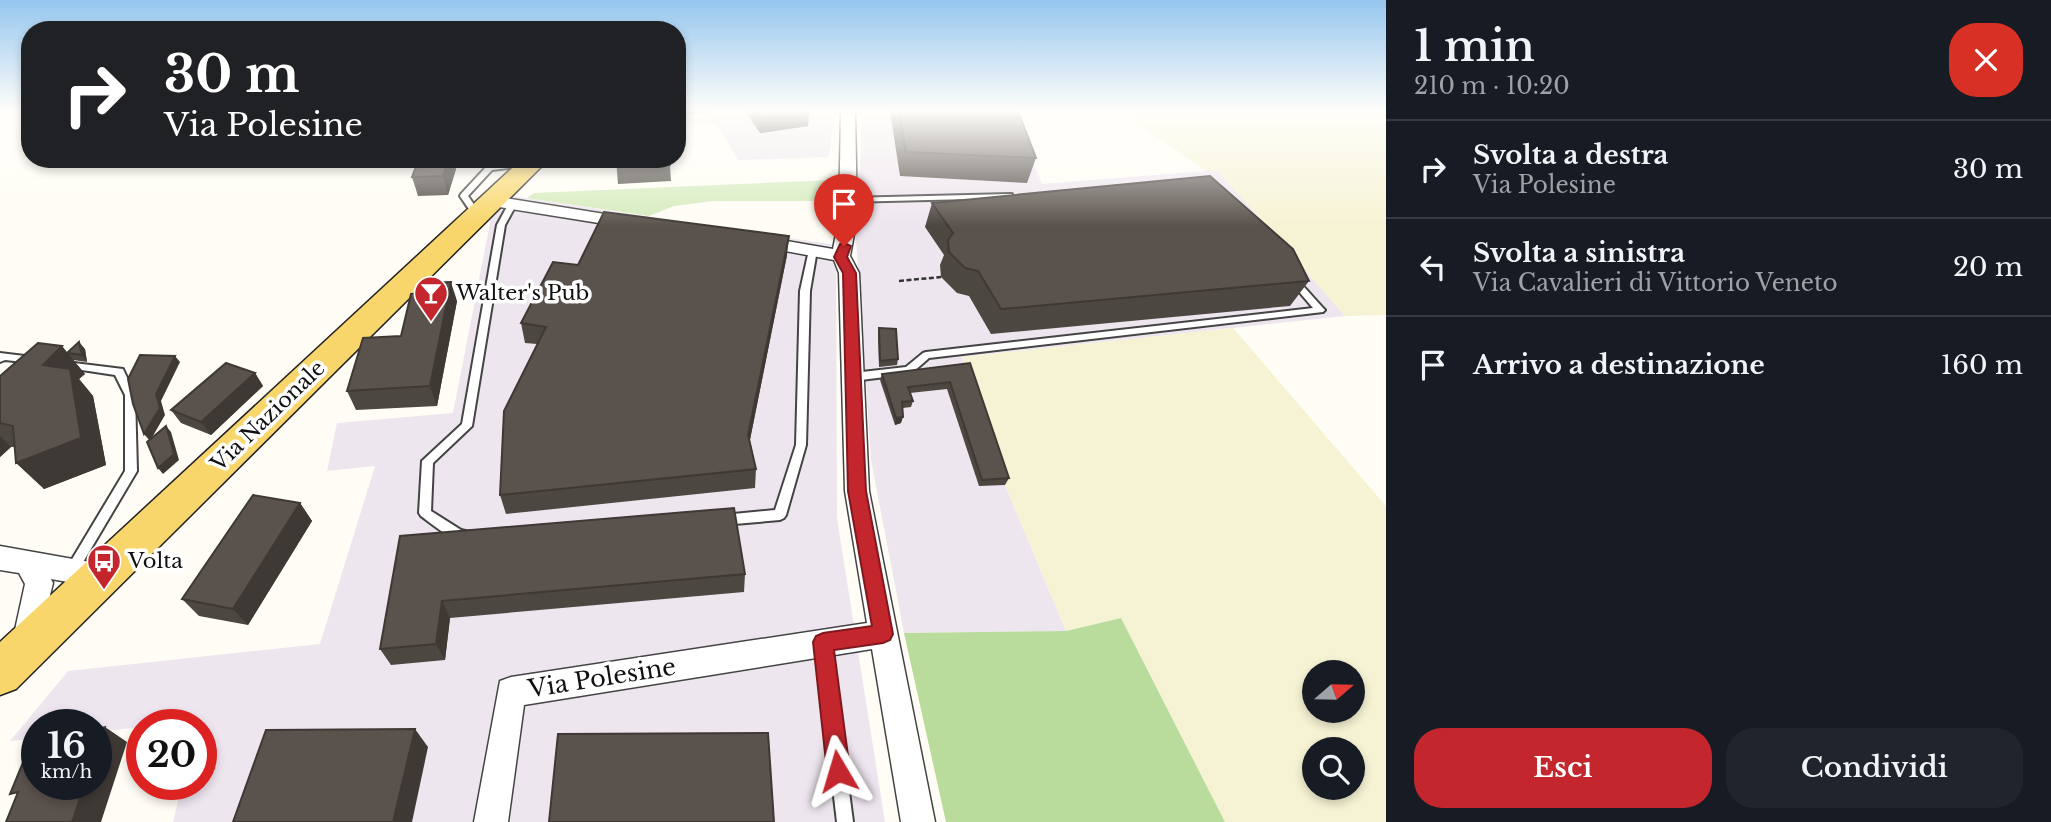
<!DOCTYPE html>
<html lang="it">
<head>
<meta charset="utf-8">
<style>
	body { margin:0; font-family:"Libre Baskerville",serif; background:#20242c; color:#f1f3f6; height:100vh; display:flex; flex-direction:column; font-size:26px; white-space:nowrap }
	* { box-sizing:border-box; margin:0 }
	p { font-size:23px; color:#9ea1a6 }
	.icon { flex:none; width:38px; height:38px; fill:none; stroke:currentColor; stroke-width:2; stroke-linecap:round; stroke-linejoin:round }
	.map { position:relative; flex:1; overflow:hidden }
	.sheet { display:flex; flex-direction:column; background:#171b24; width:665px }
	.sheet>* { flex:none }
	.hud { position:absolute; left:21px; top:21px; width:665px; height:147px; border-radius:28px; box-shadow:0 4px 10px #0003; background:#202124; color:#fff; overflow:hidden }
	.needle { width:46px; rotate:70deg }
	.tools { position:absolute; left:1302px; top:660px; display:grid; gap:14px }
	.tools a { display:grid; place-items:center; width:63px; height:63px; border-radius:50%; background:#171b24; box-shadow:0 4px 10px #0003; font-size:35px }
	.speed { position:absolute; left:21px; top:709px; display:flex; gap:14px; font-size:35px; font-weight:700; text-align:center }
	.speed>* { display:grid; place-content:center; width:91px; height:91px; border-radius:50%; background:#171b24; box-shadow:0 4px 10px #0003; line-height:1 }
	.speed small { font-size:18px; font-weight:400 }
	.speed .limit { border:10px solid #d22; background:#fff; color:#111 }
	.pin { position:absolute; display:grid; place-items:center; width:60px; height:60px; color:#fff; margin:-72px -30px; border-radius:50% 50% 50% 0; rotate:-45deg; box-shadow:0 0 7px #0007 }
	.pin .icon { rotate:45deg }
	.me { position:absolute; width:77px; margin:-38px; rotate:353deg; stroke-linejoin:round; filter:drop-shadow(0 0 5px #0008) }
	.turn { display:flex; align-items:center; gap:24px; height:147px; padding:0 28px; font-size:32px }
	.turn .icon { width:91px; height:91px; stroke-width:2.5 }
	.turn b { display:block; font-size:49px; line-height:60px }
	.round { display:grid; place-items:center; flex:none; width:74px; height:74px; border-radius:28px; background:#20242c }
	.headline { display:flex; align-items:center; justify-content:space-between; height:119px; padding:0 28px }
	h1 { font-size:42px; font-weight:600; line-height:52px }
	.cta { display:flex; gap:14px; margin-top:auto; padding:14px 28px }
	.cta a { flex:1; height:80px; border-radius:28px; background:#c4262e; color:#fff; font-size:28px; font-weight:600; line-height:80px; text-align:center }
	.cta a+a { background:#20242c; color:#f1f3f6 }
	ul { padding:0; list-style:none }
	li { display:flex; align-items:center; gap:21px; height:98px; padding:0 28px; border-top:2px solid #363941 }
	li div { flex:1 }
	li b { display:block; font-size:26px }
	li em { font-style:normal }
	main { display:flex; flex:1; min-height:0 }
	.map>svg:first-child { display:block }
	.industrial { fill:#eee6ef }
	.farmland { fill:#f6f3d4; fill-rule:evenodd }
	.green { fill:#d5ebbd }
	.forest { fill:#b9dc9c }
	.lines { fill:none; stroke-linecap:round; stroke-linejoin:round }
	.service-casing { stroke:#444; stroke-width:4 }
	.minor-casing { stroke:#444; stroke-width:3 }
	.primary-casing { stroke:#222; stroke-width:3 }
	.path { stroke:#333; stroke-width:2.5; stroke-dasharray:5 2.5; stroke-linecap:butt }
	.service { fill:#fff; fill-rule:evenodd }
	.minor { fill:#fff; fill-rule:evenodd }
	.primary { fill:#f9d66b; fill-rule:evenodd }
	.wall { fill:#4d4742 }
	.shaded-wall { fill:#3f3936 }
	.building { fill:#5a524d; stroke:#3f3936; stroke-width:2 }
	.route { fill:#c4262e; stroke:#7f191e; stroke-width:2 }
	.labels { text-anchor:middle; stroke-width:7; stroke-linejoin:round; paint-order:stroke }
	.poi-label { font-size:21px; fill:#111; stroke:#fff; text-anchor:start }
	.street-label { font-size:21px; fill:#111; stroke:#fff }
	.near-street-label { font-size:24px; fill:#111; stroke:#fff }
</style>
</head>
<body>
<main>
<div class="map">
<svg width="1386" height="822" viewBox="0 0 1386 822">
	<rect width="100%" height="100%" fill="#fffdf5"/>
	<g class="industrial">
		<polygon points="677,111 835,111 829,157 738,160 716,124 677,124"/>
		<polygon points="863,111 1013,111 1042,184 1218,170 1345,316 963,357 1005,485 1066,631 904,633 871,460 856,240"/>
		<polygon points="513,196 836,245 837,518 885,822 173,822 182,784 201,784 201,724 197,724 197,722 142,724 142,727 96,732 96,724 37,724 37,738 10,741 68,671 320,644 375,466 327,471 337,423 453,413 491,218"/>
	</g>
	<g class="farmland">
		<polygon points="1119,111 1386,111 1386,315 1345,316 1218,171 1207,171"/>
		<path d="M1233,328l153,178v316h-161l-104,-204 -55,13 -61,-146 -43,-128zM1314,672h39v38h-39zM1314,749h39v39h-39z"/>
	</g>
	<polygon class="green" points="833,180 835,201 713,201 674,206 649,216 527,198 534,193"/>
	<polygon class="forest" points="1121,618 1225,822 946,822 904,633 1066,631"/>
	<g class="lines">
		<g class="service-casing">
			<g id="service">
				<polygon points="527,161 531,163 530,165 492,170 468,196 482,216 481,218 475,218 460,196 461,194 487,166"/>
				<polygon points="1009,194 1012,194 1012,198 846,202 842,200 846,198"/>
				<path d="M509,203h6l1,2 -11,20 -33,201 -39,37 -2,48 30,19 9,2 2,4 -2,4c-17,3 -35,-14 -49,-24l-2,-3 3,-52 40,-37 35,-199z"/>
				<polygon points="813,247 817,250 810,291 806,445 786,515 784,518 780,520 723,525 719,524 717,520 719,516 723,515 775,510 796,445 800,291 809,250"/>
				<polygon points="1293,277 1296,278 1323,308 1325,310 1323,312 929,358 913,372 909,374 853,381 848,377 853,373 906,367 923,353 926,352 1313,308 1289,280"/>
				<polygon points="0,353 33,357 38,360 33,363 5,360 0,362"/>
				<polygon points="66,362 123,369 135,395 137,471 76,574 72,576 68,574 66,570 68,566 125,471 125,395 115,375 62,367 61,365 62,363"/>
				<polygon points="823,639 828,641 830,645 853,822 837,822 816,645 818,641"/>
			</g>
		</g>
		<g class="minor-casing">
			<g id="minor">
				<polygon points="841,111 855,111 857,218 850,256 859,273 869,491 935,822 901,822 872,649 524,705 508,822 474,822 500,681 511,677 867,623 845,491 839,273 834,260 758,246 749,241 758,236 833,249 839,218"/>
				<polygon points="493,196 630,218 639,223 630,228 487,205 484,201"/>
				<polygon points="0,546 101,564 111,567 115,576 111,585 101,588 51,579 53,583 37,649 27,653 17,649 13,639 25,584 19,573 0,570"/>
			</g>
		</g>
		<g class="primary-casing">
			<polygon id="primary" points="522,159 549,159 16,689 0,695 0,642"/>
		</g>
		<polyline class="path" points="899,281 941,277"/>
		<use href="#service" class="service"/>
		<use href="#minor" class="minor"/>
		<use href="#primary" class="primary"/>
	</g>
	<g class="wall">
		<polygon points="745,111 809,111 808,126 760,133"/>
		<polygon points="890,111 1018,111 1036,158 1027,183 900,176"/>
		<polygon points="616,159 670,165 671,181 618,184"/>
		<polygon points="456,169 448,195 418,196 412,177"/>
		<polygon points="932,203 1309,281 1290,306 991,334 969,296 957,293 941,277 940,265 944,255 925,227"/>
		<polygon points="787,255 750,440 756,469 755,488 506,514 500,495 537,344 525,343 521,323 578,265"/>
		<polygon points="420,293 457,301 437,406 356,410 347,391 401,336"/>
		<polygon points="879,328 898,359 897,365 879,367 878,335"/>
		<polygon points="62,346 67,353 85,349 87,362 73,360 85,374 79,379 93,396 106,465 44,489 15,447 11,447 0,457 0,376"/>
		<polygon points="970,363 1009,478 1005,485 979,486 947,389 910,393 913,401 911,407 903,408 901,423 895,425 880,380 882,374"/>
		<polygon points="255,373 263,386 211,435 181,423 171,410"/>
		<polygon points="300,503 312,521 248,625 199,616 182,599"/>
		<polygon points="400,536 745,574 744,592 450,618 445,660 391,665 380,649"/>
	</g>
	<g class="shaded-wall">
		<polygon points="678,111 716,111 678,116"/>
		<polygon points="809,112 808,126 760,133 761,119"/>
		<polygon points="682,126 682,142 677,147 677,131"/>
		<polygon points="448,159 453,159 456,169 448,195 443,176"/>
		<polygon points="789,236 787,255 747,454 748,435"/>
		<polygon points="451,282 457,301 437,406 430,386"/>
		<polygon points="79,342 85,349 87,362 82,355"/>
		<polygon points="62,346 85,374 79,379 93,396 106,465 44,489 16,463 43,365"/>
		<polygon points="175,356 180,362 161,401 165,415 150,441 144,434 156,394"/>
		<polygon points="255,373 263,386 211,435 201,422"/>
		<polygon points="903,417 901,423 895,425 896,418"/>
		<polygon points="166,426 171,432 179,460 163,474 158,468"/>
		<polygon points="0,436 11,447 0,457"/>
		<polygon points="300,503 312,521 248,625 233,609"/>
		<polygon points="442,601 450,618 445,660 436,644"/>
		<polygon points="105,727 127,742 101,822 72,822 85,784 96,784 96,753"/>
		<polygon points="415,729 428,747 412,822 393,822"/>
	</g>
	<g class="building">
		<polygon points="756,111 809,111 809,112 761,119"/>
		<polygon points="899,111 1018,111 1036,158 906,152"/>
		<polygon points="419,159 448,159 443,176 412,177"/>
		<polygon points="616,159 670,159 670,165 616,167"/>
		<polygon points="1210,176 1293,249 1309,281 1001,309 978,271 965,268 949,252 948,240 953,233 932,203"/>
		<polygon points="604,212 789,236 748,435 756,469 500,495 504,411 546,327 521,323 553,262 578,265"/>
		<polygon points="451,282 430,386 347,391 363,338 401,336 411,294 420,293 422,283"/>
		<polygon points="879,328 896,329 898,359 880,361"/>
		<polygon points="79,342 82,355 67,353"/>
		<polygon points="38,343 62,346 43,365 70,369 81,438 16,463 13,426 0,423 0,376"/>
		<polygon points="140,355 175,356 156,394 160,408 144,434 133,404 128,379"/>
		<polygon points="226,363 255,373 201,422 171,410"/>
		<polygon points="970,363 1009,478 982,480 950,382 908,387 913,401 902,402 903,417 896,418 882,374"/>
		<polygon points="166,426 174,454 158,468 147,442"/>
		<polygon points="253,495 300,503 233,609 182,599"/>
		<polygon points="734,508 745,574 442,601 436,644 380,649 400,536"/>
		<polygon points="105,727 96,753 96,729"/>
		<polygon points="415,729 393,822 233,822 266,730"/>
		<polygon points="768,733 774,822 549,822 558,734"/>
		<polygon points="37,737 37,784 85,784 72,822 6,822 18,792 10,794 33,738"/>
	</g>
	<linearGradient id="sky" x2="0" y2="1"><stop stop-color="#95c6ee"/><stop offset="0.49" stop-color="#fffefa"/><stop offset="1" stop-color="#fffefa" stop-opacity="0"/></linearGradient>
	<rect width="1386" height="226" fill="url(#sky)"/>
	<polygon class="route" points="844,243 851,246 847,257 856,273 866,491 893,634 890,640 883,643 834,650 850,771 846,779 838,782 830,779 827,771 813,642 816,636 823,633 872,626 848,491 843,273 834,257 840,244"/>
	<defs>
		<g id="bar-pin" transform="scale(1.75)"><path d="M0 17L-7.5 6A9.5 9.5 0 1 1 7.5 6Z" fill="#c4262e" stroke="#fff"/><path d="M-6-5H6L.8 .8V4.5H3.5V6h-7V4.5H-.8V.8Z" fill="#fff"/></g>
		<g id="bus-pin" transform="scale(1.75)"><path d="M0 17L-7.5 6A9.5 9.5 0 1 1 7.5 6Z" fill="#c4262e" stroke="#fff"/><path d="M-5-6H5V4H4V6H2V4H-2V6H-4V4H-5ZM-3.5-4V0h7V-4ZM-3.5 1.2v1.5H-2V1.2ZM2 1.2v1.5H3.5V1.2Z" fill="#fff"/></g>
	</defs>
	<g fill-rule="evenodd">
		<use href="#bar-pin" x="431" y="293"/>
		<use href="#bus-pin" x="104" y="561"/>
	</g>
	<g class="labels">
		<g class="poi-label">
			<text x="456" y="300">Walter's Pub</text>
			<text x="128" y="568">Volta</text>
		</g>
		<g class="street-label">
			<text transform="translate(268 416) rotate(-44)" y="7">Via Nazionale</text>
		</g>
		<g class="near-street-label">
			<text transform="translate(602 678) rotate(-9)" y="8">Via Polesine</text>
		</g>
	</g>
</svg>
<div class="tools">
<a><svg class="needle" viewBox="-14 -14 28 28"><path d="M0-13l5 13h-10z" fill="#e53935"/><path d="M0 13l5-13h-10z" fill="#9ea1a6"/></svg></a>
<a><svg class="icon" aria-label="search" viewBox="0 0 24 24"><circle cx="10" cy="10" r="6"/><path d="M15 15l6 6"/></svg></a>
</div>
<div class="speed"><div>16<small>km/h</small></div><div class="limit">20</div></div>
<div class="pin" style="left:844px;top:246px;background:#d93025"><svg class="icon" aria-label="arrive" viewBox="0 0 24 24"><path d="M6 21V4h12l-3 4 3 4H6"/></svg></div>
<svg class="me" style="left:838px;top:771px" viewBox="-20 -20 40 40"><path d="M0-17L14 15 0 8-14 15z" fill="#c4262e" stroke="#fff" stroke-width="4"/></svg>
<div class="hud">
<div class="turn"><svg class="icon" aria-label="right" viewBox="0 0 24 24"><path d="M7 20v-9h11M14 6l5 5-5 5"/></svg><div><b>30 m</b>Via Polesine</div></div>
</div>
</div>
<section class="sheet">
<div class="headline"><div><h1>1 min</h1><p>210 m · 10:20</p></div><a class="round" style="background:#d93025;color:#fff"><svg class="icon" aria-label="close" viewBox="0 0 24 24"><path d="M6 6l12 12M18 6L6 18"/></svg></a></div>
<ul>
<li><svg class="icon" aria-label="right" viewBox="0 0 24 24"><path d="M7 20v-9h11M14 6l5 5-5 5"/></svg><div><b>Svolta a destra</b><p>Via Polesine</p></div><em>30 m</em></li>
<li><svg class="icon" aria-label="left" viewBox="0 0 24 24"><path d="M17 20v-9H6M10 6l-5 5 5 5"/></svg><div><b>Svolta a sinistra</b><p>Via Cavalieri di Vittorio Veneto</p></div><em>20 m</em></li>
<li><svg class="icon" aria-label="arrive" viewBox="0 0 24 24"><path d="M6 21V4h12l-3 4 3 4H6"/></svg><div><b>Arrivo a destinazione</b></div><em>160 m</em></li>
</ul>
<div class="cta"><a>Esci</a><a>Condividi</a></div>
</section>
</main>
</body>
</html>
